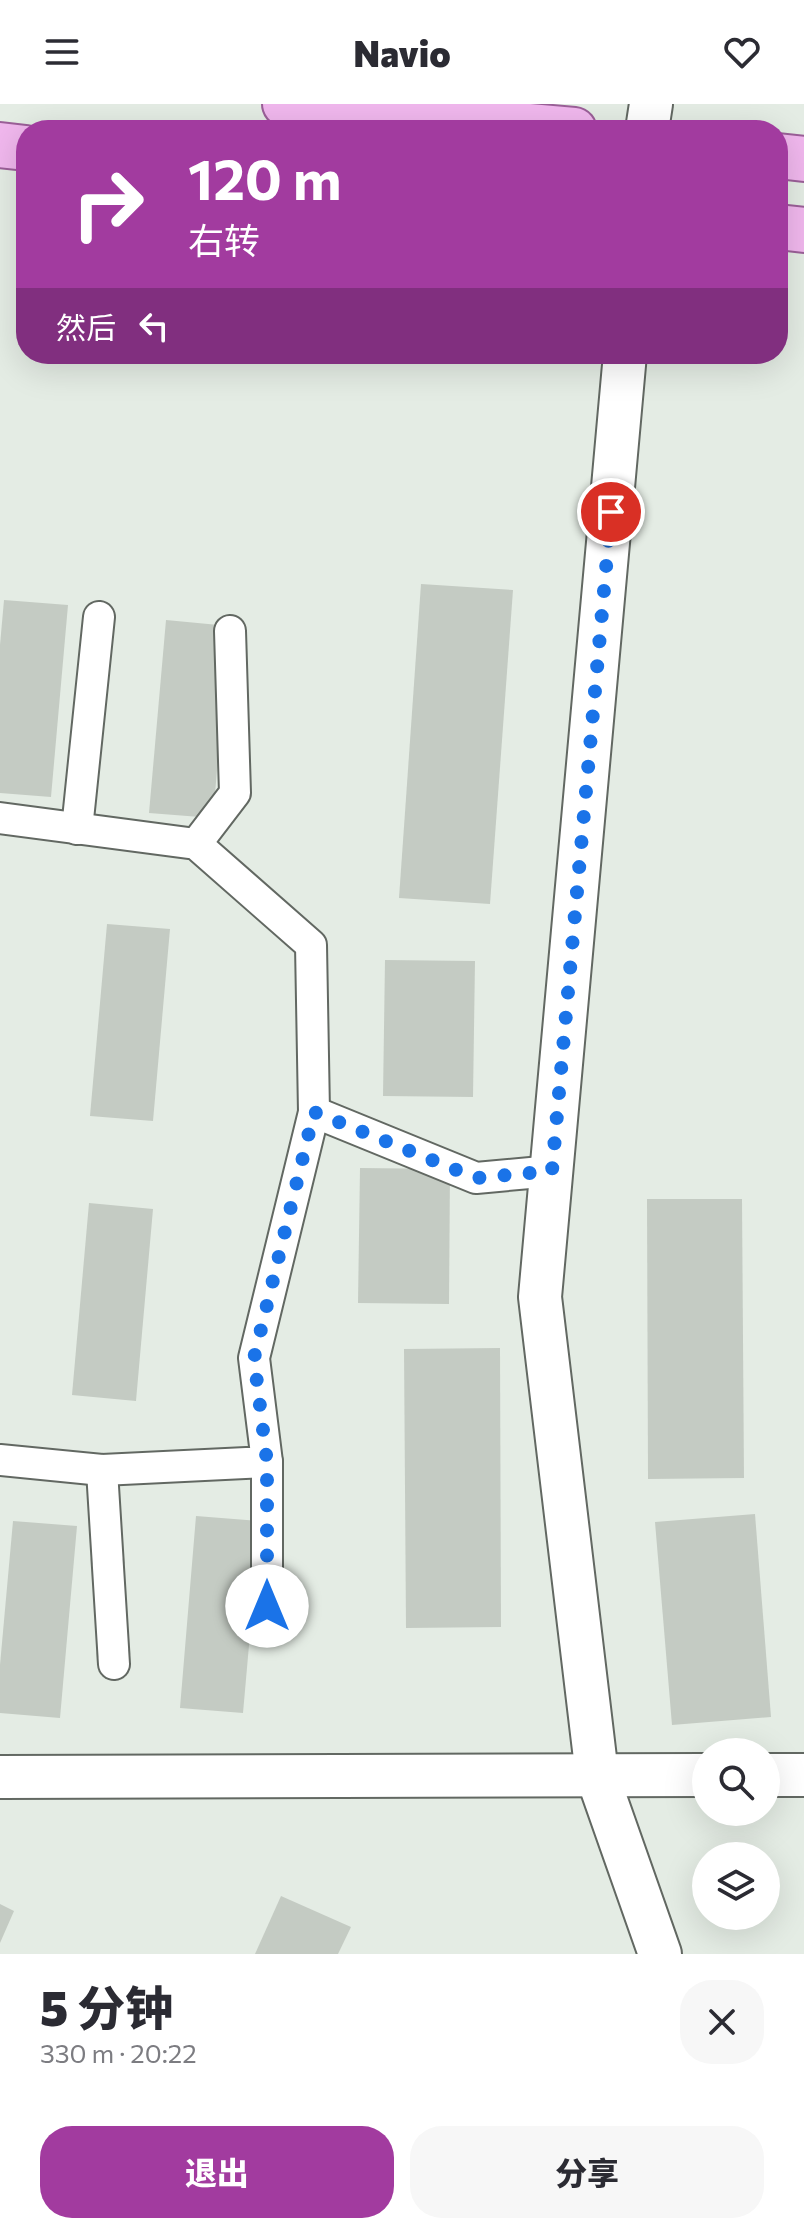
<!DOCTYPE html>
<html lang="zh">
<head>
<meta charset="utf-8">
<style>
	body { margin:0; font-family:Commissioner,"Noto Sans SC",sans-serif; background:#f7f7f7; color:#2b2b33; height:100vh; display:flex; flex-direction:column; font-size:30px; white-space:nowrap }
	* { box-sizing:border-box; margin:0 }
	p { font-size:26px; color:#7c7c81 }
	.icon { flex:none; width:44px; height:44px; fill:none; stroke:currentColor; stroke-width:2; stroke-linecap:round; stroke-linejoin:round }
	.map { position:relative; height:1850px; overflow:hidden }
	.drawer { display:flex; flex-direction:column; background:#fff; flex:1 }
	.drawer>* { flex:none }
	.guide { position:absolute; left:16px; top:16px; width:772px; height:244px; border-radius:32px; box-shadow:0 8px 32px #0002; background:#a23b9f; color:#fff; overflow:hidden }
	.controls { position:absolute; left:692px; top:1634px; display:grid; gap:16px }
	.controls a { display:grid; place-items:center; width:88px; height:88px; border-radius:50%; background:#fff; box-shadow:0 8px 32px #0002; font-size:40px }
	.pin { position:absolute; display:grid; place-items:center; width:68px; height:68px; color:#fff; margin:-34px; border:4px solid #fff; border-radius:50%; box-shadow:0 2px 8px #0007 }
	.me { position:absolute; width:88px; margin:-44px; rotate:0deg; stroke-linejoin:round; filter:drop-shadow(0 0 6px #0008) }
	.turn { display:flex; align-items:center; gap:28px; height:168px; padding:0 40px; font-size:36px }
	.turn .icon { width:104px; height:104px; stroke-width:2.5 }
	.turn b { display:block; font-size:56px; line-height:68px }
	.then { display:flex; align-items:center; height:76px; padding:0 40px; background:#0003; gap:16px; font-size:30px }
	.round { display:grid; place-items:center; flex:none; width:84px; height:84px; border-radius:32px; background:#f7f7f7 }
	.summary { display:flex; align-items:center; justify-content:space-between; height:136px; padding:0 40px }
	h1 { font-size:48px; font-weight:800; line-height:60px }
	.primary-button { display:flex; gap:16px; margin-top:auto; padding:16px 40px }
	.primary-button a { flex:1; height:92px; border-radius:32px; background:#a23b9f; color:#fff; font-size:32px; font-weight:800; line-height:92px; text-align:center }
	.primary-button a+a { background:#f7f7f7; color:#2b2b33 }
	header { display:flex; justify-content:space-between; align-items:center; height:104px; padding:0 40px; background:#fff; font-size:36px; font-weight:800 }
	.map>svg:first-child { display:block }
	.building { fill:#c4cbc3 }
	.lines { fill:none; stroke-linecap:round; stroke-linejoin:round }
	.street-casing { stroke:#626862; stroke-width:34 }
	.secondary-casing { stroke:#626862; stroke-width:46 }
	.primary-casing { stroke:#9b5f98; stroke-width:48 }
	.street { stroke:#fff; stroke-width:30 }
	.secondary { stroke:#fff; stroke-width:42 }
	.primary { stroke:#f0b7ed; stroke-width:44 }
	.route { stroke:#1a73e8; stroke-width:14; stroke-dasharray:0 25.2 }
</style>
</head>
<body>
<header><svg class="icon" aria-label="menu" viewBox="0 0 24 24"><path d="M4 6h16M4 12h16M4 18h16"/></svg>Navio<svg class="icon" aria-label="heart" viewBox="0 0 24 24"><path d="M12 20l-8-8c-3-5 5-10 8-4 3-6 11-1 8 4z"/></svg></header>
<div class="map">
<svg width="804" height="1850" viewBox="0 0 804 1850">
	<rect width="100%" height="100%" fill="#e4ece4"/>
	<g class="building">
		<polygon points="421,480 513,486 490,800 399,794"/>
		<polygon points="4,496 68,501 51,693 0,689 0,541"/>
		<polygon points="166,516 229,522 213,714 149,709"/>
		<polygon points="107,820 170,825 153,1017 90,1012"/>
		<polygon points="385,856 475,857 473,993 383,992"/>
		<polygon points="360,1064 450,1065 449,1200 358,1199"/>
		<polygon points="647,1095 742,1095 744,1374 648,1375"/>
		<polygon points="89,1099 153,1105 136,1297 72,1291"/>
		<polygon points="500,1244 501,1523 406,1524 404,1245"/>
		<polygon points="755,1410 771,1613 672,1621 655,1418"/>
		<polygon points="196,1412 260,1417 243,1609 180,1604"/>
		<polygon points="13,1417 77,1422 60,1614 0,1609 0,1561"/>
		<polygon points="281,1792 351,1823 338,1850 255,1850"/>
		<polygon points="0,1800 14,1807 0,1839"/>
	</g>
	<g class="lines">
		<g class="street-casing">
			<g id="street">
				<polyline points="0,714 196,740 311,841 314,1008 254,1254 267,1358 102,1366 0,1356"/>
				<polyline points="77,725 99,513"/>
				<polyline points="196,740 235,689 230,527"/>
				<polyline points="314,1008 476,1074 552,1067"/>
				<polyline points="102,1366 114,1560"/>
				<polyline points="267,1502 267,1358"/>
			</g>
		</g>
		<g class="secondary-casing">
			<g id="secondary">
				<polyline points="647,26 651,0"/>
				<polyline points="625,250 540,1193 597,1671 660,1850"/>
				<polyline points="766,1671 804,1671"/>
				<polyline points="0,1673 706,1671"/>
			</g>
		</g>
		<g class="primary-casing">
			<g id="primary">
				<polyline points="285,0 574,26"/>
				<polyline points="0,41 26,44"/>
				<polyline points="778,52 804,55"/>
				<polyline points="778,123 804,126"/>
			</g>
		</g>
		<use href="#street" class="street"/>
		<use href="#secondary" class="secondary"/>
		<use href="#primary" class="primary"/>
	</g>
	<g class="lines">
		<polyline class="route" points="267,1502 267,1358 254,1254 314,1008 476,1074 552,1067 611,408"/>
	</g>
</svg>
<div class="controls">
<a><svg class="icon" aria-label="search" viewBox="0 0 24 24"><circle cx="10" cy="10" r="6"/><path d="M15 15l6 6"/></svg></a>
<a><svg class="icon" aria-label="layers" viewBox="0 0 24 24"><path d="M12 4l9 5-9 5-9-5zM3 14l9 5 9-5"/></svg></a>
</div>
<div class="pin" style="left:611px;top:408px;background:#d93025"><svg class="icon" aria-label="arrive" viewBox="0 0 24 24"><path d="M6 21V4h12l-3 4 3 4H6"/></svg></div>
<svg class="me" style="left:267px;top:1502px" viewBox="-20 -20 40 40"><circle r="19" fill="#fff"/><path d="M0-13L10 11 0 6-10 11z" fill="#1a73e8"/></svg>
<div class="guide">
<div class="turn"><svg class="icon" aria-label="right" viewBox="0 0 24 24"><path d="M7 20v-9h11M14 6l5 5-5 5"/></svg><div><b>120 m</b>右转</div></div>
<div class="then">然后<svg class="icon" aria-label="left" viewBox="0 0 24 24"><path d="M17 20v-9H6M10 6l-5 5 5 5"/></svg></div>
</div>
</div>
<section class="drawer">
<div class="summary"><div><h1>5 分钟</h1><p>330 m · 20:22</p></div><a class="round"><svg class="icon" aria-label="close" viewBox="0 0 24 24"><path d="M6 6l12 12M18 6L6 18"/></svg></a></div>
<div class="primary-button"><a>退出</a><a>分享</a></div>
</section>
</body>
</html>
